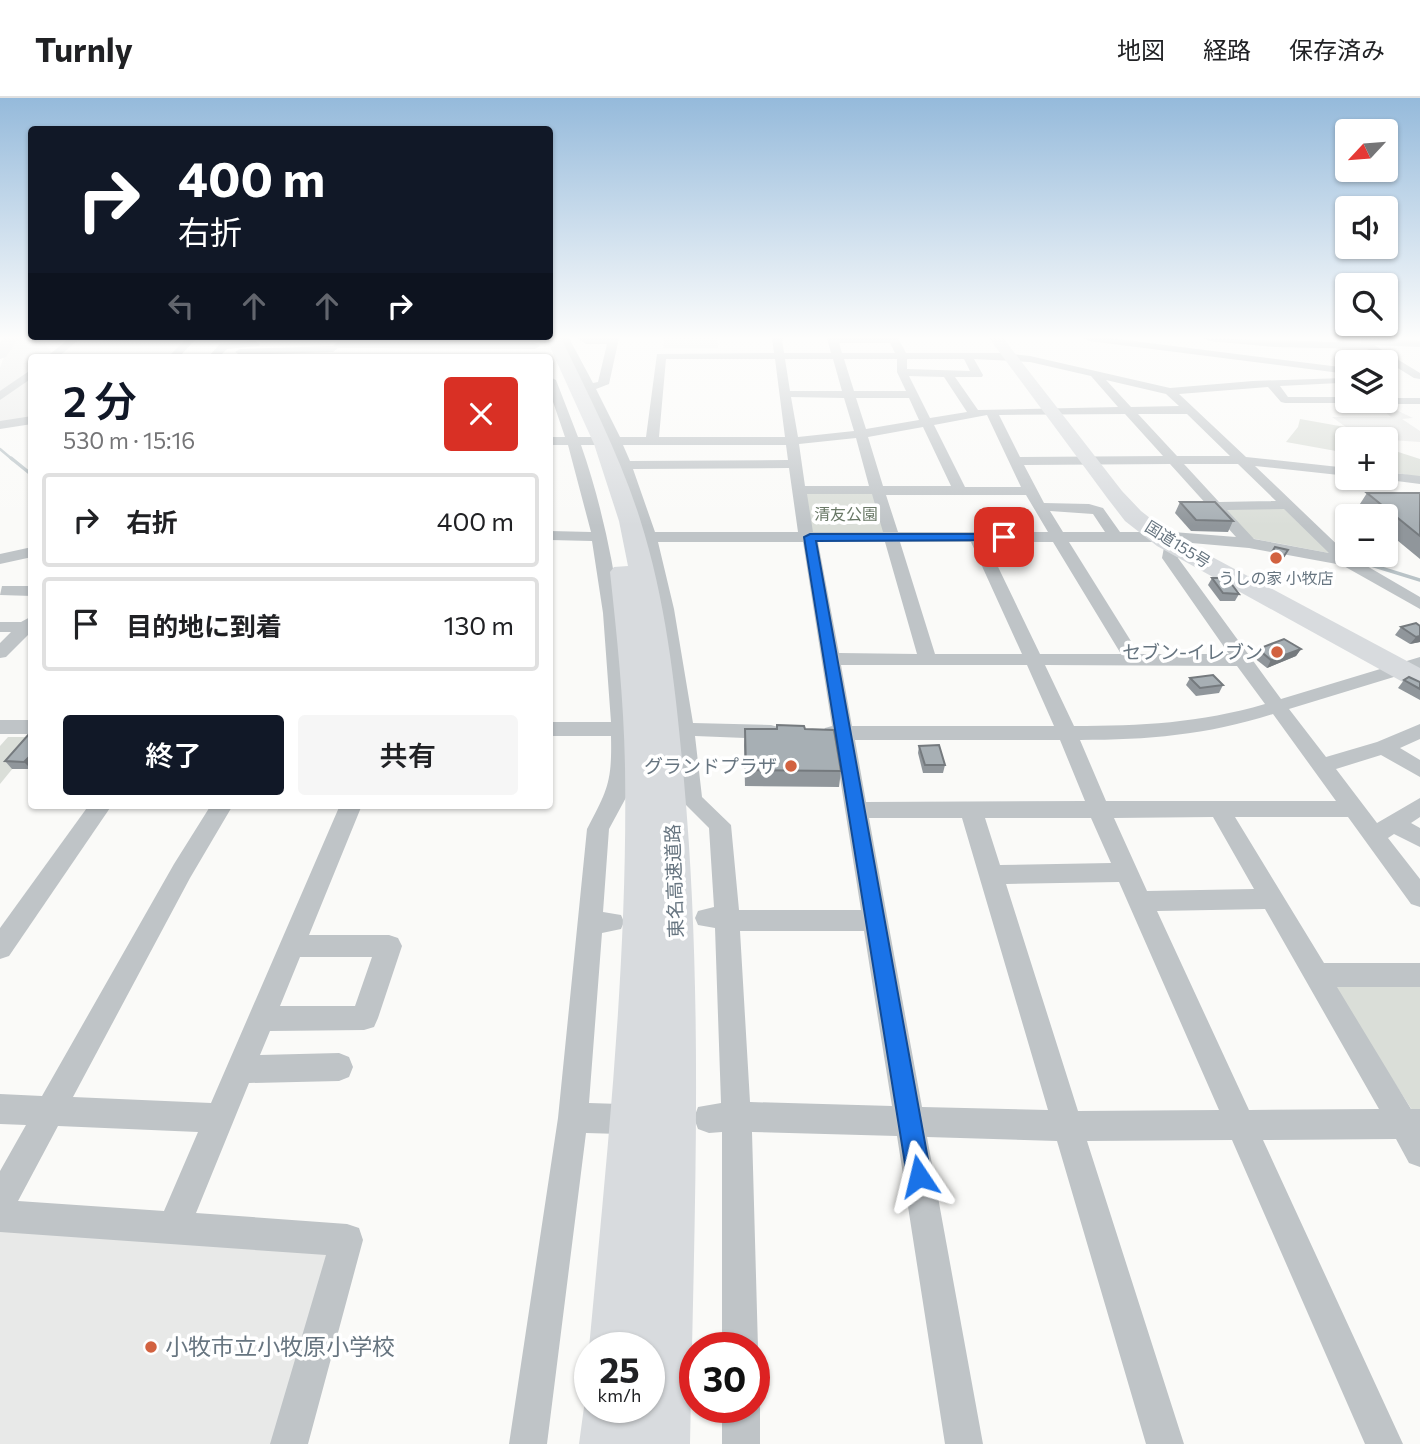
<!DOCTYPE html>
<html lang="ja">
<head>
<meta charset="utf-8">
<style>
	body { margin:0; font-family:Commissioner,"Noto Sans JP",sans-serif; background:#f6f6f6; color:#202124; height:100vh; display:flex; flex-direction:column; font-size:26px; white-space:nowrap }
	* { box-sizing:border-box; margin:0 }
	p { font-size:23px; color:#757577 }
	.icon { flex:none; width:38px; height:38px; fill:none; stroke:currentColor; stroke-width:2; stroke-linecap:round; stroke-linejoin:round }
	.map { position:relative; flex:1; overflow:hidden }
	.drawer { position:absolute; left:28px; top:256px; width:525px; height:455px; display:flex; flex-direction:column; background:#fff; border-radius:7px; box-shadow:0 2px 5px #0004 }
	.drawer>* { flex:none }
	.guide { position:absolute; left:28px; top:28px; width:525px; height:214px; border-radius:7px; box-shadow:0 2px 5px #0004; background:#111827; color:#fff; overflow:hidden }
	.needle { width:46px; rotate:244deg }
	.controls { position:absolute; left:1335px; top:21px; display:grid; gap:14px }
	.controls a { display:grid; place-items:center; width:63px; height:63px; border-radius:7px; background:#fff; box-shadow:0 2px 5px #0004; font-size:35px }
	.speed { position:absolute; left:574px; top:1234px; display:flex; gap:14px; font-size:35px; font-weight:700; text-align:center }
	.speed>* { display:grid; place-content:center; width:91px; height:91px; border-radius:50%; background:#fff; box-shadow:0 2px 5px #0004; line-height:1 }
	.speed small { font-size:18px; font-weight:400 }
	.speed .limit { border:10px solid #d22; background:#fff; color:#111 }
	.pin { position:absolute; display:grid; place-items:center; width:60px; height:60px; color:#fff; margin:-30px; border-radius:14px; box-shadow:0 4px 10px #0006 }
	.me { position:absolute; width:77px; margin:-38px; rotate:350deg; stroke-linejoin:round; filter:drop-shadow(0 0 5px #0008) }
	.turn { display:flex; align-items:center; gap:24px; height:147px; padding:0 35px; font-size:32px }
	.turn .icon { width:91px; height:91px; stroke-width:2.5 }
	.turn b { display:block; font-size:49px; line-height:60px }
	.lanes { display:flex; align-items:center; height:66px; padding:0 35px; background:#0003; justify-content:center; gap:35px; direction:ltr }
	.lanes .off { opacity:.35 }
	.round { display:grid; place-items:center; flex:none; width:74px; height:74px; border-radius:7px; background:#f6f6f6 }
	.headline { display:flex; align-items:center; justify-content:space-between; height:119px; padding:0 35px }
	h1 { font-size:42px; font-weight:600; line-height:52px; color:#111827 }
	.button { display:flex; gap:14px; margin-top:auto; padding:14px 35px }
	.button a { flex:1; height:80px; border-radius:7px; background:#111827; color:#fff; font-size:28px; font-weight:600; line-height:80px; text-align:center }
	.button a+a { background:#f6f6f6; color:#202124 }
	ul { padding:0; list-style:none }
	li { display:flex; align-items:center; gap:21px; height:94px; margin:0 14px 10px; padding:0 21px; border:4px solid #e0e0e0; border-radius:7px }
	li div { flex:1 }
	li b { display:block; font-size:26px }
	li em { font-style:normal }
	header { display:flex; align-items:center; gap:42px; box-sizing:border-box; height:98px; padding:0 35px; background:#fff; border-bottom:2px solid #e0e0e0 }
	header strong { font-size:33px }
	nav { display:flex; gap:38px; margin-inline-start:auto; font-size:24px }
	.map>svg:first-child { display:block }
	.built { fill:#e8e9e8 }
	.green { fill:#daded8 }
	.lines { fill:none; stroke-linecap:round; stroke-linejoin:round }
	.stream-far1 { stroke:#b9c3c7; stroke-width:2.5 }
	.stream { stroke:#b9c3c7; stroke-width:3.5 }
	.minor { fill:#bfc4c7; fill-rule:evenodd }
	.highway { fill:#d8dbde; fill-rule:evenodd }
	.wall { fill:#90969b }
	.shaded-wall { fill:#757a7e }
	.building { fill:#a7afb4; stroke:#757a7e; stroke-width:2 }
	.route { fill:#1a73e8; stroke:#114b97; stroke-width:2 }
	.poi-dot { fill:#d26240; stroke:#fff; stroke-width:2.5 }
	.labels { text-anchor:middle; stroke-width:7; stroke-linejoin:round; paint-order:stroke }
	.far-park-label { font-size:16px; fill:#697866; stroke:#fff }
	.far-street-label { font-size:16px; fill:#677580; stroke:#fff }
	.far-poi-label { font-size:16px; fill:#677580; stroke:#fff }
	.poi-label { font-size:19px; fill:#677580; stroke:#fff; text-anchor:end }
	.street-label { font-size:19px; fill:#677580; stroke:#fff }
	.near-poi-label { font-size:23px; fill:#677580; stroke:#fff; text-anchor:start }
</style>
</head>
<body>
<header>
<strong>Turnly</strong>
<nav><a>地図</a><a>経路</a><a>保存済み</a></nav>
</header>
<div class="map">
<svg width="1420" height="1346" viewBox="0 0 1420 1346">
	<rect width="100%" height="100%" fill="#fafaf8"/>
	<g class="built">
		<polygon points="16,240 41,240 52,255 47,259 32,259 31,271 0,295 0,270 6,253"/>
		<polygon points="106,240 133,240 129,245 187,243 171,259 53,259 69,247 99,246"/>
		<polygon points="664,240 718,240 718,250 663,250"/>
		<polygon points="31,276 31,321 0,326 0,300"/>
		<polygon points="1383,312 1396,312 1413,320 1402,321 1420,333 1420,344 1361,340 1332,319 1391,319"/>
		<polygon points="0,1124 332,1152 274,1346 0,1346"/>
	</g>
	<g class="green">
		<polygon points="1300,321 1345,329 1360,340 1374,341 1348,341 1347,355 1286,344 1298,329"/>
		<polygon points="1386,350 1420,361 1420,380 1398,375 1395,367 1386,359"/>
		<polygon points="806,395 873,395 886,437 818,437 812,434"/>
		<polygon points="1283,409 1334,456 1250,440 1223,411"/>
		<polygon points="8,639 31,639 31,648 0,686 0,648"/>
		<polygon points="1335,884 1420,884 1420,1013 1412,1012 1334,890"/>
	</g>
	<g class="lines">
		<polyline class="stream-far1" points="0,351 13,362"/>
		<g class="stream">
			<polyline points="11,360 32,377"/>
			<polyline points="1355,462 1420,482"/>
		</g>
		<g class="minor">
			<polygon points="70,240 81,240 58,259 46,259"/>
			<polygon points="187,240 197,240 179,259 168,259"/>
			<path d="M559,240h10l24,45 5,-1 9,-38h-21l-9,-6h42l-10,46 -13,5 24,48h26l11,-83 117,-1 -2,-15h10l2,15h47l-4,-15h71l8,15h96l28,3 140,32 83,-7 90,-3v4l-4,1 -59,3 8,11h60v4h6l-2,2h-67l-4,-1 -13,-15 -89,7 67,63 102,11v8l-93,-10 93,89 72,42v12l-78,-44 -93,-17 -69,-6 -2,16 103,141 139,-42v12l-131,40 37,48 51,-15 43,-18v15l-20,9 20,12v17l-39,-22 -45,14 41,54 43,-25v19l-9,6 9,5v19l-26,-13 -6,4 32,41v28l-9,-3 -63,-87h-113l89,146h96v24h-83l74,122h9v58l-11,-4 -13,-24 -133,1 140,304h-38l-133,-304 -145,1 97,303h-38l-89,-303 -130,-4 56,307h-38l-48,-308 -145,-4 6,216 -4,9v-9h-32v-216l-13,1 -11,-4 -4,-11 4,-11 23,-4 -6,-175 -17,-3 -3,-7 3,-7 16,-4 -5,-79 -28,-28 -6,-64 -11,-2 -3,-5 3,-5 9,-2c-11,-94 -26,-189 -63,-277h-29c31,89 44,183 50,277l11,2 3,5 -3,5 -11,2 -2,56 -20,37 -6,83 18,3 3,7 -3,7 -19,4 -13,170 31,1 11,4 4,11 -4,11 -11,4 -34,-1 -39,311h-38l49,-326 29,-289c21,-40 25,-47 24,-93h-61v-14h61l-8,-109 -11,-72 -42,-1v-9l41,1 -23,-87h-18v-8h15l-15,-44v-16l6,3 22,57h29l-21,-45 -6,1 -6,-3 9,-4zM839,245h51l5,10h-53zM666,261h109l10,78h-126zM785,261h48l9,32h-52zM844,261h53v13l9,19h-52zM907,261h57l6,12 -63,-2zM974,261l56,3 61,14 27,31 -140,3 -23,-33h27l1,-2zM909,278l35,1 23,35 -37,6zM1106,282l60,14 13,12 -48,1zM791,299l53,1 10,33 -56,6zM856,300h53l10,22 -53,9zM1125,316l38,42 -143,1 -21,-42zM1138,316h49l43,42h-53zM987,317l34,72h-56l-31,-62zM923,329l28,59h-68l-15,-49zM856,340l13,48h-64l-6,-42zM623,347h163l2,15 -158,1zM1170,366l66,73 -63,-5h-53l-17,-24 -14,-4 -45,-1 -20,-38zM1184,366h54l38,37 -57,1zM789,370l9,64h-143l-22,-63zM807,396h65l11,38h-70zM886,397h140l22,37h-150zM1284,411l45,44 -75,-14 -27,-29zM1050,413l43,3 12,18h-42zM658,444h145l29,184 -7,2 -3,5 3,5 9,2 27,170h-122l-8,-85 -29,-28 -7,-61 76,3 7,-2 3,-5 -3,-5 -7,-2 -78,-2 -19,-114zM818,444h67l32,112 -78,-1zM900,444h71l51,112h-87zM986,444h67l68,112h-81zM1069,444h96l-3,16 67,96h-90zM841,567h186l27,61h-202zM1045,567l192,1 28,38c-65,19 -124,22 -191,22zM1273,616l63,87h-230l-26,-61c68,0 127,-5 193,-26zM855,642h205l25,61 -219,1zM1213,719l41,72 -107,2 -33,-73zM869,720h93l86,292 -126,-3zM985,720h106l20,45 -111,2zM1119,784l100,228 -141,1 -72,-227zM1265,811l114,200 -130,1 -92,-199zM740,833h124l28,175 -142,-4z"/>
			<polygon points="1084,240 1110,240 1348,270 1348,276 1089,243"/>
			<polygon points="1204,240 1361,245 1361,241 1365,240 1420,243 1420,249 1374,247 1420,275 1420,281 1414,280 1367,251 1275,249 1209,243"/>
			<polygon points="255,243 260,246 259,248 227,251 219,259 208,259 220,246"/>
			<polygon points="337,244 535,245 540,248 535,251 338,250 333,254 240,257 235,254 240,251 333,248"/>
			<polygon points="32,271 32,280 0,302 0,293"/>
			<polygon points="1386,300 1420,300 1420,306 1366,306 1360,303 1386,303"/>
			<polygon points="32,318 32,326 0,331 0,323"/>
			<polygon points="1386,374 1420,378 1420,386 1381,381 1386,380"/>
			<polygon points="32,449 32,459 0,466 0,456"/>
			<polygon points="2,488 32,488 32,498 0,497"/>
			<polygon points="32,518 32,533 6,559 0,560 0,545 11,534 0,534 0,524 21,524"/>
			<rect x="0" y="622" width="32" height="14"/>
			<polygon points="89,707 112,707 9,858 0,861 0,830"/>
			<path d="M211,707h22l-43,73 -117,219 138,6 129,-298h22l-53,130h80l9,3 4,8 -24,72 -4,9 -10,3 -94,1 -10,24 79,-2 10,4 4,10 -4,10 -10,4 -90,2 -53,130 151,11 12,4 4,12 -55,204h-38l56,-189 -326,-23v-61l26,-46 -26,-1v-30l42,2 132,-232zM300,859h72l-17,49h-75zM58,1028l140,6 -34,79 -146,-10z"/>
			<polygon points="754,1296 760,1309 760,1346 722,1346 722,1309 754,1309"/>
		</g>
		<g class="highway">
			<polygon points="4,240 19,240 6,259 0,261 0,245"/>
			<path d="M546,240h15c29,60 59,118 79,181 27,85 36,174 44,262 20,221 10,442 6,663h-111l5,-37 6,-13v13h59v-59h-60c18,-193 39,-387 36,-581 -1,-65 -8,-130 -15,-195l4,-5 14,-1 -9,-45 -25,-77z"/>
			<polygon points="989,240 1003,240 1122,393 1141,413 1173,438 1420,570 1420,591 1410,588 1157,448 1125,423 1108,401"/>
		</g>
	</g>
	<g class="wall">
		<polygon points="1367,395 1420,395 1420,461 1386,433 1386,418 1369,418 1358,409"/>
		<polygon points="1180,404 1233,423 1228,434 1191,433 1175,415"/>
		<polygon points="1275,449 1288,452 1280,465 1268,462"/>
		<polygon points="1212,480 1239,496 1235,503 1220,503 1208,487"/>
		<polygon points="1416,525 1420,544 1410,546 1395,537 1401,529"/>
		<polygon points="1258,551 1301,551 1296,558 1267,570 1253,559"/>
		<polygon points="1190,580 1223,587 1219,595 1196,598 1186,587"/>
		<polygon points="1404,582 1420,591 1420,602 1398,590"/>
		<polygon points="745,631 805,631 841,673 839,689 745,688 744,647"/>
		<polygon points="32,636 31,671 12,671 5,663"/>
		<polygon points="919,648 945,667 943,675 923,675 918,655"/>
	</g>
	<g class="shaded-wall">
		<polygon points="1420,538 1420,544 1410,546 1416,539"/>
		<polygon points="1301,551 1296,558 1267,570 1271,562"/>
		<polygon points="32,656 32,671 31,671 24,664"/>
	</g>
	<g class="building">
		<polygon points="1367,395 1420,395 1420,438"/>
		<polygon points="1180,404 1215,404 1233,423 1196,422"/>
		<polygon points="1275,449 1288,452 1284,458 1272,454"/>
		<polygon points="1212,480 1227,480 1239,496 1223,495"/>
		<polygon points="1416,525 1420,528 1420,538 1416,539 1401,529"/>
		<polygon points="1284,541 1301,551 1271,562 1258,551"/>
		<polygon points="1213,577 1223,587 1200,590 1190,580"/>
		<polygon points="1409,579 1420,584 1420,591 1404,582"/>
		<polygon points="777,627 804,628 805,631 834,632 841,673 746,672 745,631 777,631"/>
		<polygon points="29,636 32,636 32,656 24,664 5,663"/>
		<polygon points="939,647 945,667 925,667 919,648"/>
	</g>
	<linearGradient id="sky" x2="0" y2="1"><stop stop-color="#95badb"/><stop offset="0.56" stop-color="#fdfdfc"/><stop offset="1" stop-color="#fdfdfc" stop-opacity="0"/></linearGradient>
	<rect width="1420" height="428" fill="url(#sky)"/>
	<polygon class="route" points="1004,436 1009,437 1009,442 816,443 931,1078 928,1087 919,1090 911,1087 907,1078 804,439 810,436"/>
	<g class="poi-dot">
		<circle cx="1276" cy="460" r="7"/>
		<circle cx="1277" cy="554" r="7"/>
		<circle cx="791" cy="668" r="7"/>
		<circle cx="151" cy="1249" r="7"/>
	</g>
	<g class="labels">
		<g class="far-park-label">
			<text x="846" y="422">清友公園</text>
		</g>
		<g class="far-street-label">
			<text transform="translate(1178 446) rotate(32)" y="6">国道155号</text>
		</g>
		<g class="far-poi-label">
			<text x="1276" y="486">うしの家 小牧店</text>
		</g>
		<g class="poi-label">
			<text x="1263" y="561">セブン-イレブン</text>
			<text x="777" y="675">グランドプラザ</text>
		</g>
		<g class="street-label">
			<text transform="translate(674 783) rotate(-92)" y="7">東名高速道路</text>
		</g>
		<g class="near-poi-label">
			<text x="165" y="1257">小牧市立小牧原小学校</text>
		</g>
	</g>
</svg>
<div class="controls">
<a><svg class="needle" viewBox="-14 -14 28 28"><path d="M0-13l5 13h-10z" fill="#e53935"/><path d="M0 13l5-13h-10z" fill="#757577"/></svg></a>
<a><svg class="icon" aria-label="sound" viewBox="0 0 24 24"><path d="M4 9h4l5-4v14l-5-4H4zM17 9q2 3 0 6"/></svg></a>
<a><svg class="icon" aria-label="search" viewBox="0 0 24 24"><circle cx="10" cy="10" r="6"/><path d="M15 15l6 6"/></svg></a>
<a><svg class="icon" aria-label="layers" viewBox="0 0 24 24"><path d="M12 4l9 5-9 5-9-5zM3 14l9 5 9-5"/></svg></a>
<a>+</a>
<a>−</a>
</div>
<div class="speed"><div>25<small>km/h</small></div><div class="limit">30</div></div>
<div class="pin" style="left:1004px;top:439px;background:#d93025"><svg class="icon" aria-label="arrive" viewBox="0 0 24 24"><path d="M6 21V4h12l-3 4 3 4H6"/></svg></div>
<svg class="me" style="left:919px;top:1078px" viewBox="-20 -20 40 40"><path d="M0-17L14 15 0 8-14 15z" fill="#1a73e8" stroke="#fff" stroke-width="4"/></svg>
<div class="guide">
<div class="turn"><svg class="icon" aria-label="right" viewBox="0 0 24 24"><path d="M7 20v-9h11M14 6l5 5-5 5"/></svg><div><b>400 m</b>右折</div></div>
<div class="lanes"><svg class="icon off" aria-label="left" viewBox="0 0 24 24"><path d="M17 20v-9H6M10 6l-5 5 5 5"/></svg><svg class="icon off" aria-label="ahead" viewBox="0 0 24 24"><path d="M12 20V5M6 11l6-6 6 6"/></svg><svg class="icon off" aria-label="ahead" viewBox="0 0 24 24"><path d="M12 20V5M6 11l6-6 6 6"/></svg><svg class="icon" aria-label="right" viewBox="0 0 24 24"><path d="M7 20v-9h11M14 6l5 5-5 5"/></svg></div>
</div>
<section class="drawer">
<div class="headline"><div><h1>2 分</h1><p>530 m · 15:16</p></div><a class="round" style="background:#d93025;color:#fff"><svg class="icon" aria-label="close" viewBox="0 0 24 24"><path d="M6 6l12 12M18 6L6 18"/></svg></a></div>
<ul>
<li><svg class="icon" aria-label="right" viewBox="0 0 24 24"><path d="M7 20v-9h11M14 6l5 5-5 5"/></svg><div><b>右折</b></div><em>400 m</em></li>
<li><svg class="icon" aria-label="arrive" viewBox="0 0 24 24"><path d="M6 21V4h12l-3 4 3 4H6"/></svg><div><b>目的地に到着</b></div><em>130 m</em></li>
</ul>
<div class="button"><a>終了</a><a>共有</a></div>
</section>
</div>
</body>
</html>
